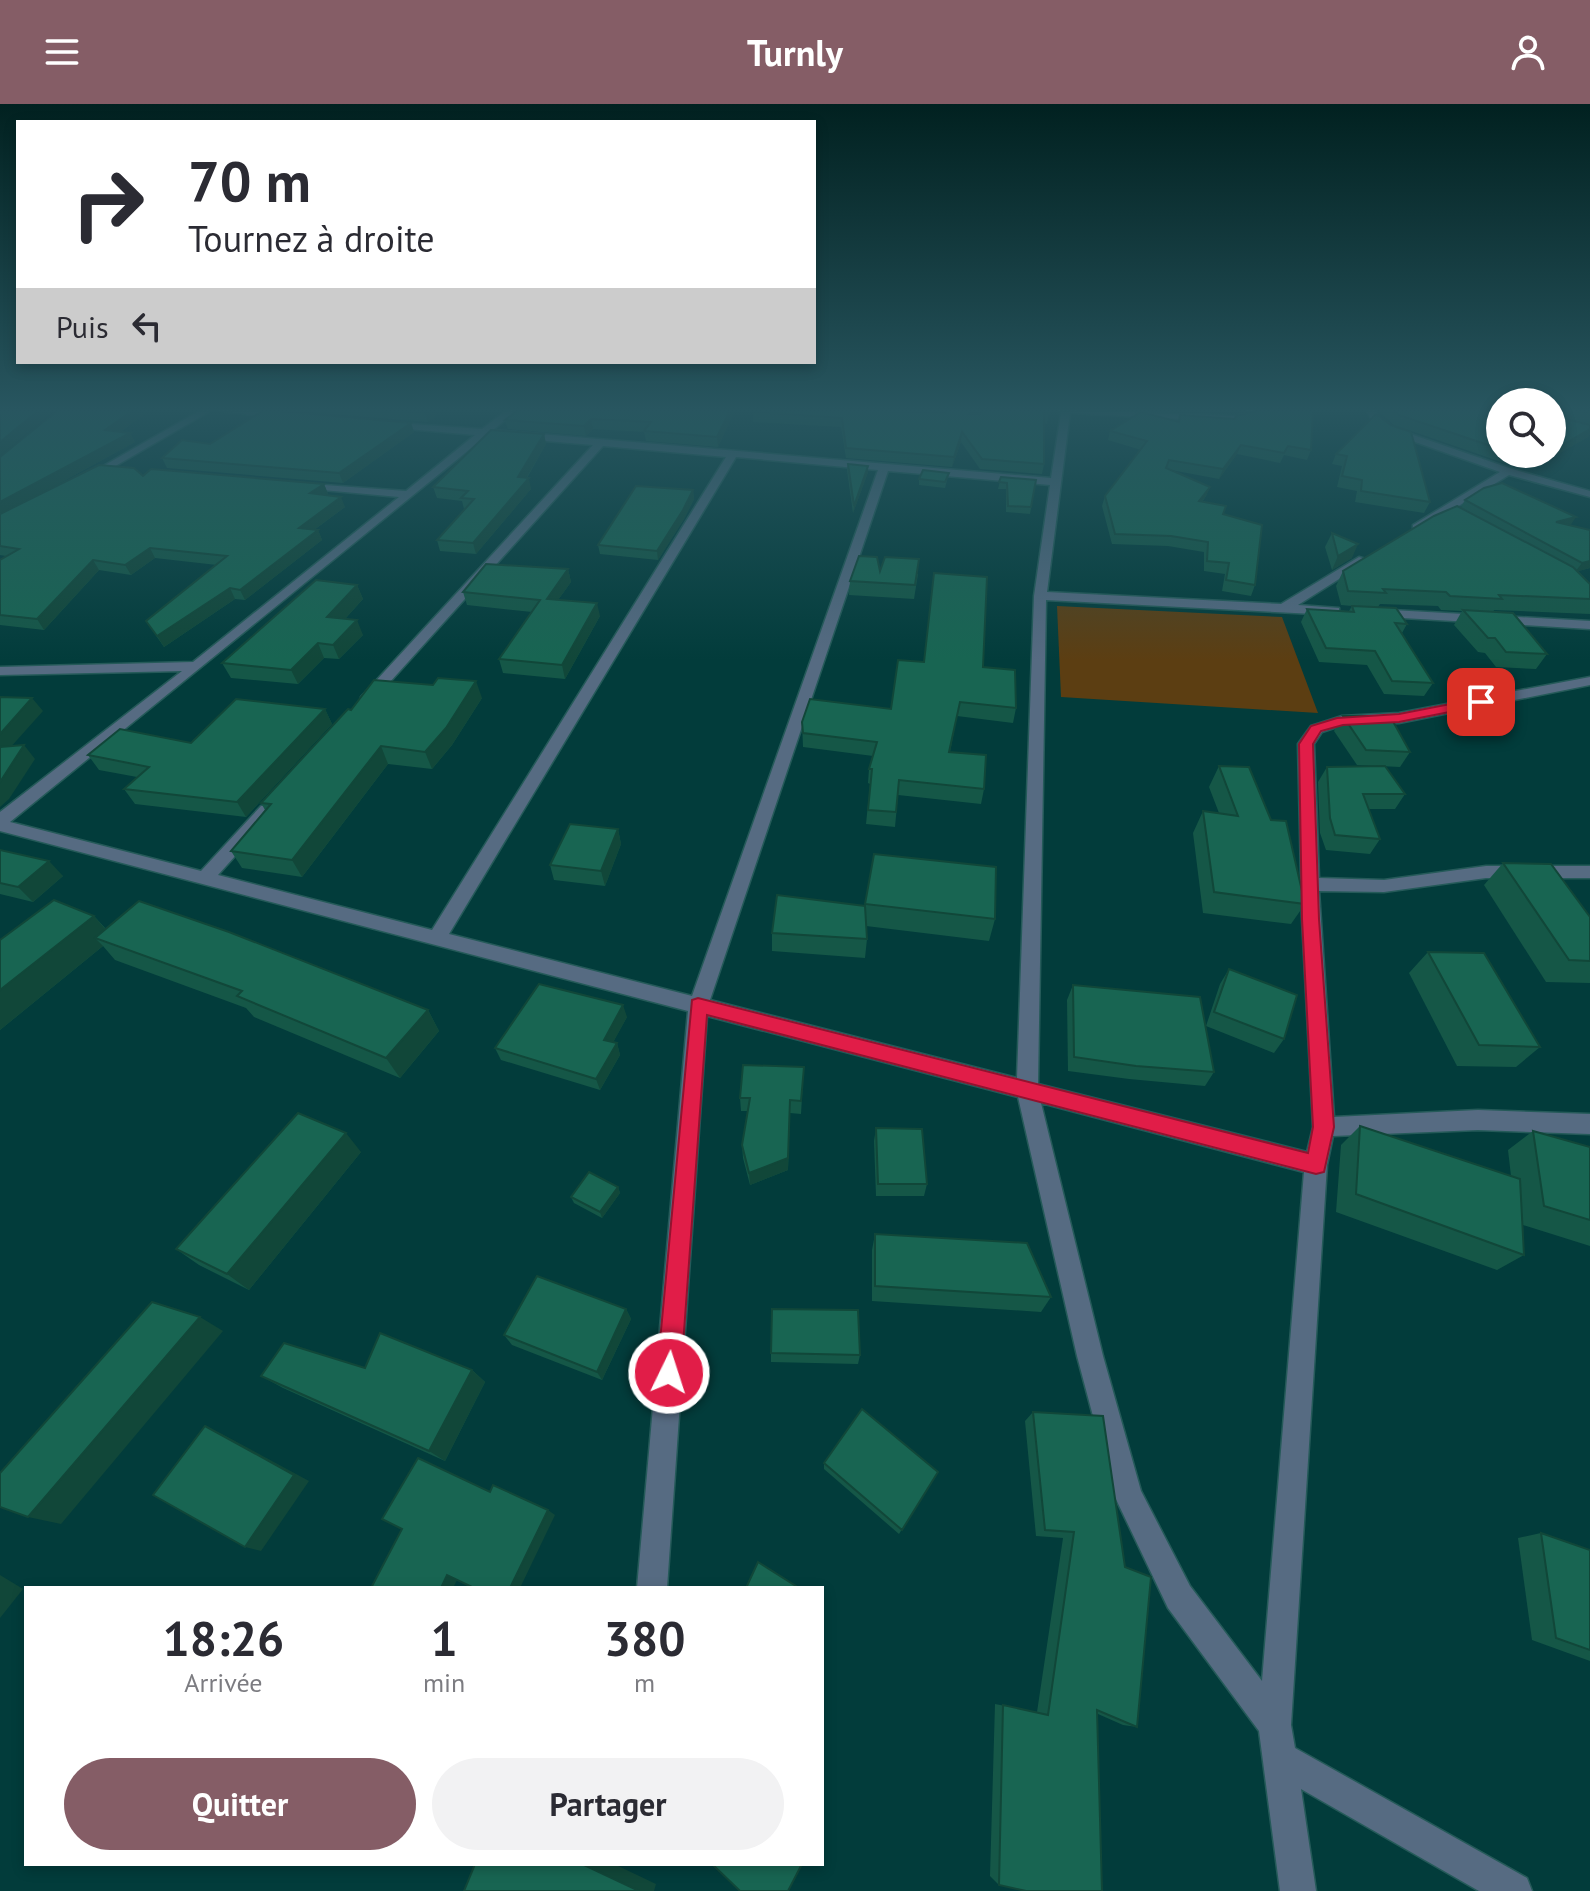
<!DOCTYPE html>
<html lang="fr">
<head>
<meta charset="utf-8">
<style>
	body { margin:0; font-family:"PT Sans",sans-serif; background:#f2f2f3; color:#2b2b33; height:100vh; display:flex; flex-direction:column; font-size:30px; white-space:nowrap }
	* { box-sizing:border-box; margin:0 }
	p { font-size:26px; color:#7c7c81 }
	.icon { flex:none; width:44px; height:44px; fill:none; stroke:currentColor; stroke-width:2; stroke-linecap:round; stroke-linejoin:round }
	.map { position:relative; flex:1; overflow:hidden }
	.drawer { position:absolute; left:24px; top:1482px; width:800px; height:280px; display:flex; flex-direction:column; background:#fff; border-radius:0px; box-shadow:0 4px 12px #0003 }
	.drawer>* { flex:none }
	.top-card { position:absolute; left:16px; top:16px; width:800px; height:244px; border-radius:0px; box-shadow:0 4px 12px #0003; background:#fff; color:#2b2b33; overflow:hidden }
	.controls { position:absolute; left:1486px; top:284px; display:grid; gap:16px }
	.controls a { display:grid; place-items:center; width:80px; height:80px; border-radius:50%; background:#fff; box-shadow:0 4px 12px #0003; font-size:40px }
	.pin { position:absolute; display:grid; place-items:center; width:68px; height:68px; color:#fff; margin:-34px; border-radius:16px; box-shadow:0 4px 12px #0006 }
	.me { position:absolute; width:88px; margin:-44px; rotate:4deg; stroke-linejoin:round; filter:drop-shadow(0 0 6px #0008) }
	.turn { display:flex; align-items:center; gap:28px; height:168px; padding:0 40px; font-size:36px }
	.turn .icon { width:104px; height:104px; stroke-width:2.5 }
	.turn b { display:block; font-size:56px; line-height:68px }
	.then { display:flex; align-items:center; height:76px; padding:0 40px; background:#0003; gap:16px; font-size:30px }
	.eta { display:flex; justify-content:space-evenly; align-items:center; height:136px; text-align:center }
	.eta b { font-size:48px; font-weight:800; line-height:56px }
	.cta { display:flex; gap:16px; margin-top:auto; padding:16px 40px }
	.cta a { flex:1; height:92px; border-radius:48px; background:#855d66; color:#fff; font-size:32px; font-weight:800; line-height:92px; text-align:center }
	.cta a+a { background:#f2f2f3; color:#2b2b33 }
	header { display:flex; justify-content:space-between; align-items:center; height:104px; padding:0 40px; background:#855d66; color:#fff; font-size:36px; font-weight:800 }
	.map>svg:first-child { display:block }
	.green { fill:#5c3e12 }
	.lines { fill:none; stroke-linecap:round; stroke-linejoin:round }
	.minor-casing { stroke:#255a59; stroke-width:3 }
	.minor { fill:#566b82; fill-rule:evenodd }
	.wall { fill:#155747 }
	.shaded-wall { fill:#114739 }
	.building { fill:#186552; stroke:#114739; stroke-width:2 }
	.route { fill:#e11d48; stroke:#92132f; stroke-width:2 }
</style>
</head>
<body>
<header><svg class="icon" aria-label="menu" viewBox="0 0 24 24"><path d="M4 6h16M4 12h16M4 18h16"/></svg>Turnly<svg class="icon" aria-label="person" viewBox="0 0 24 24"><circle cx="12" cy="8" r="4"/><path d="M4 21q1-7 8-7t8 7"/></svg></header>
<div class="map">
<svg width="1590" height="1787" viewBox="0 0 1590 1787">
	<rect width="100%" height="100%" fill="#023c3b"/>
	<polygon class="green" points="1057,502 1282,513 1318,609 1061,593"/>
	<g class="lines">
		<g class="minor-casing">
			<g id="minor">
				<polygon points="201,306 212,306 93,375 84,373"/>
				<polygon points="213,306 246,306 291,312 286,315"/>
				<path d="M507,306h10l-24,20 558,48 10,-65 -3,-3 178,6 11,-3 -1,-3h8l1,7 -19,5 -166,-9 -23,179 234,12 78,-47 10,3 -71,45 41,3v6l-5,1 -288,-15 -8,484 269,68 6,-25 -11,-208 -4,-175 13,-18 31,-10 57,-3 191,-36v8l-191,38 -56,2 -21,7 -8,12 5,134 65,2 102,-14h104v12h-104l-102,14 -65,-1 15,226 144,-7 112,4v20l-112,-4 -145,6 -6,29 -36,560 4,23 232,130 5,13h-53l-178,-102 15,102h-36l-21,-160 -91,-123 -54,-113 -37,-139 -59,-259 -311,-81 -40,572h-30l51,-577 -688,-180v-19l182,-141 -182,4v-8l193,-5 206,-165 -98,-9 -5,-3 1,-2 109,8 69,-56 -90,-8 -3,-5 100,7zM486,332l107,9 -232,252v6h10l232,-257 123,11 -294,473 -214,-55 55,-61 2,-4 -2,-4h-12l-60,65 -191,-49zM736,353l142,13 -186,526 -243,-62zM888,367l162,14 -16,111 -17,482 -307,-78zM1041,999l263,69 -42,509 -72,-95 -49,-95 -38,-135z"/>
				<polygon points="1366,306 1374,306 1380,314 1393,324 1512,365 1590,387 1590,393 1509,371 1421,425 1413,425 1413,421 1500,368 1387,328 1373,318"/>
				<polygon points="1374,505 1590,517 1590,525 1369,512 1369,506"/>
			</g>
		</g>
		<use href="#minor" class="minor"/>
	</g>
	<g class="wall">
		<polygon points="58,306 150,306 120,328 130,329 135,338 29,396 143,372 324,380 328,390 326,391 345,403 314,426 318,426 322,436 245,496 235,495 164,543 146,517 217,461 155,454 131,471 99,466 44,526 0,521 0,456 6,452 0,451 0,353"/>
		<polygon points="281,306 439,306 434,314 428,318"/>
		<polygon points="735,306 718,343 646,337 644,328 593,325 586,332 508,325 505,316"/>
		<polygon points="753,306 890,306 890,307 945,309 970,306 970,310 979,310 980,306 1049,306 1047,320 1044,319 1044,360 1042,370 980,365 961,338 952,363 846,354 841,323 753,318"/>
		<polygon points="1255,306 1313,306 1311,346 1307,356 1284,351 1280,359 1237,350 1219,375 1171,366 1210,383 1206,392 1202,398 1223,410 1255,481 1251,492 1222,487 1225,470 1204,467 1204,448 1168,442 1112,440 1102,402 1105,392 1141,346 1108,336 1110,327 1178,318 1180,311 1235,315 1256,307"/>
		<polygon points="1381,306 1500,306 1500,350 1537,350 1513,362 1394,321 1380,309"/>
		<polygon points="1552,306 1590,306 1590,321 1557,312 1590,321 1590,330 1588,333 1556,351 1552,350"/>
		<polygon points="1376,310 1430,398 1424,409 1355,398 1357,387 1337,383 1342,362 1332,360 1336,350"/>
		<polygon points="411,319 414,328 343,379 167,364 162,354 210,340"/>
		<polygon points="544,330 546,340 527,374 531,385 476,450 440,447 437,436 465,405 464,405 462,397 437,394 433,383"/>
		<polygon points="848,360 868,368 853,409 847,366"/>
		<polygon points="949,369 945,384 919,381 919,375"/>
		<polygon points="1001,373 1036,376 1030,410 1006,408 1006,385 998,385"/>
		<polygon points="693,386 694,395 684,415 658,456 600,450 598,441"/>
		<polygon points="1465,396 1590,426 1590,464 1578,467 1590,480 1590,510 1494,506 1493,508 1547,550 1536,565 1496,563 1485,549 1478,548 1454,521 1462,507 1441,506 1438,502 1380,500 1378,503 1407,520 1402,529 1433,579 1424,592 1384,590 1367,561 1319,558 1301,518 1307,505 1349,507 1352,502 1341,501 1336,482 1343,467 1461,403"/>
		<polygon points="1332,429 1352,454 1332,466 1325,443"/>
		<polygon points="568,465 571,478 558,496 600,512 565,575 503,569 499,555 532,508 467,501 463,488"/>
		<polygon points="880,467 918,470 914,495 849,491 850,477"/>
		<polygon points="357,481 363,495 345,515 363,531 339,555 324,554 298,580 231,574 222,559"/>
		<polygon points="983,563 1016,604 1013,619 957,612 950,648 984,685 981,700 898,691 895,723 866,720 870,680 868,679 869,665 873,652 803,643 802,618 891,605"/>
		<polygon points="482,594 452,641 432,665 388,660 302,773 242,764 231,747 265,706 261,699 351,606"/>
		<polygon points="325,605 332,620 246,713 135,700 124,685 137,673 99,666 88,651 191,639"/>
		<polygon points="1343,612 1410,648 1400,663 1357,661 1334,627"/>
		<polygon points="1219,662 1305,800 1291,820 1203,809 1193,729 1203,707 1219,709 1209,683"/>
		<polygon points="1327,663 1405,690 1395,705 1369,705 1380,735 1370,750 1326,746 1320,729 1318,678"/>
		<polygon points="618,725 621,740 605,782 554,776 550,761"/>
		<polygon points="0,746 63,772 33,798 0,790"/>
		<polygon points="874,750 995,815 989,837 866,822 867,835 865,854 772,847 772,829 865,802"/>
		<polygon points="1503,759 1590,813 1590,879 1546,878 1484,781"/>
		<polygon points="94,812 106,825 428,906 439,927 400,974 254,913 246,904 115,856 103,842 0,926 0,836"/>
		<polygon points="1428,848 1540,943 1516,963 1457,962 1409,869"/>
		<polygon points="1229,865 1284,935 1274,949 1206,922 1220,880"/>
		<polygon points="1073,881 1214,968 1205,982 1129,975 1068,967 1067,896"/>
		<polygon points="627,913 613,938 617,939 620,951 600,986 501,956 495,944"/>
		<polygon points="803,977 801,1010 790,1009 788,1066 750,1081 743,1054 742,1041 748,1007 741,1007 740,994"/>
		<polygon points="1360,1022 1511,1072 1508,1046 1533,1027 1590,1043 1590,1142 1523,1121 1524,1151 1497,1166 1336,1108 1341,1041"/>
		<polygon points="876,1024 927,1080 924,1092 876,1092 874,1037"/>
		<polygon points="361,1048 249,1186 199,1161 176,1145"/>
		<polygon points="618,1083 620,1089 602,1114 574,1099 571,1093"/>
		<polygon points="875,1130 1051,1193 1041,1208 872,1197 872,1146"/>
		<polygon points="626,1205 631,1215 602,1276 512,1241 504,1231"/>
		<polygon points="771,1249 860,1251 858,1260 771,1258"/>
		<polygon points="365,1264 472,1266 485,1278 445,1357 283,1284 261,1272"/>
		<polygon points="1033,1308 1137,1623 1123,1621 1098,1610 999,1781 990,1772 995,1600 1037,1608 1063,1434 1036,1432 1025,1317"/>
		<polygon points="824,1359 938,1368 899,1430 824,1365"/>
		<polygon points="1541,1429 1590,1446 1590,1557 1532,1536 1518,1434"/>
	</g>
	<g class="shaded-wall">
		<polygon points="39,306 55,306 0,352 0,338"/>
		<polygon points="133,306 150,306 110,335 105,326"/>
		<polygon points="429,306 439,306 434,314 428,318 425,309"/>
		<polygon points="730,306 735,306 718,343 717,333"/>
		<polygon points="591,315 593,325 586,332 584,322"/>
		<polygon points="411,319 414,328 343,379 339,369"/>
		<polygon points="1590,325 1590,330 1588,333 1556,351 1562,341"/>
		<polygon points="962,328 961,338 952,363 954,353"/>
		<polygon points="130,329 135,338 0,412 0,398"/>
		<polygon points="544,330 546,340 521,383 529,374 531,385 476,450 473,439 518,373"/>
		<polygon points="1241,341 1237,350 1219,375 1223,365"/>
		<polygon points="1521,350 1537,350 1513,362 1519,351"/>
		<polygon points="868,362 868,368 853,409 854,402"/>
		<polygon points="324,380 328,390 314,399 310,389"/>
		<polygon points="1210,383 1206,392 1195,407 1199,397"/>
		<polygon points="693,386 694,395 684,415 658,456 657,447"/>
		<polygon points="341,393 345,403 303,434 299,424"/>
		<polygon points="1576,413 1570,422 1556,418"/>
		<polygon points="318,426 322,436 245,496 240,486"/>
		<polygon points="1358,440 1352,454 1332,466 1338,452"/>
		<polygon points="150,444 155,454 131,471 125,461"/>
		<polygon points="93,456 99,466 44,526 37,515"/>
		<polygon points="1590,457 1590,464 1575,468 1582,459"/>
		<polygon points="568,465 571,478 550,507 547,495"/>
		<polygon points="357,481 363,495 334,527 327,513"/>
		<polygon points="230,484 235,495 164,543 157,532"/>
		<polygon points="597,499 600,512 565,575 562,561"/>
		<polygon points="357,516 363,531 339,555 333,541"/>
		<polygon points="318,539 324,554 298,580 291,566"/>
		<polygon points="476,577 482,594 452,641 432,665 425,648"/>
		<polygon points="32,594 43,607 0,655 0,630"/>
		<polygon points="325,605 332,620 246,713 237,698"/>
		<polygon points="24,641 35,655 9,695 0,703 0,678"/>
		<polygon points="381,642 388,660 302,773 292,756"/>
		<polygon points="618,725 621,740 605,782 601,767"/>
		<polygon points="49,757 63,772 33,798 18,783"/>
		<polygon points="94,812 113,834 95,834 103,842 0,926 0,886"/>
		<polygon points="623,901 627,913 608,948 604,936"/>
		<polygon points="428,906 439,927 400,974 386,954"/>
		<polygon points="617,939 620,951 600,986 596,975"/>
		<polygon points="790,996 788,1066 750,1081 749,1069"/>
		<polygon points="346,1029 361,1048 249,1186 227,1170"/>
		<polygon points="618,1083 620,1089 602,1114 600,1108"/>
		<polygon points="626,1205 631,1215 602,1276 597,1268"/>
		<polygon points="200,1213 223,1227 61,1420 28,1413"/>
		<polygon points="472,1266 485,1278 445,1357 429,1347"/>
		<polygon points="205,1322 222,1330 309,1377 261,1447 245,1443"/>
		<polygon points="548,1406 555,1411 520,1484 510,1484"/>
		<polygon points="0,1471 23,1485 0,1514"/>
		<polygon points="447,1471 458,1474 453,1484 441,1484"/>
		<polygon points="582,1760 614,1760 656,1780 654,1787 639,1787"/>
	</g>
	<g class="building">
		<polygon points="0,306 39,306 0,338"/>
		<polygon points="58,306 133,306 105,326 130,329 0,398 0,353"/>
		<polygon points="264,306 269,306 411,319 339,369 162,354 182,336 210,340"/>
		<polygon points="386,306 429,306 425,309"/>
		<polygon points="518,306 730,306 717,333 644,327 651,318 591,315 584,322 505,316"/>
		<polygon points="753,306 886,306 885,307 945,309 946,306 970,306 969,310 980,310 981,306 1049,306 1049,310 1044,309 1044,360 982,355 962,328 954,353 846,344 842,314 753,308"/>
		<polygon points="1260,306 1313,306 1311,346 1288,342 1284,349 1241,341 1223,365 1169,356 1166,364 1210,383 1199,397 1226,402 1223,410 1262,421 1255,481 1226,476 1229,459 1207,457 1208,438 1171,432 1115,430 1105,392 1147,337 1110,327 1141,308 1179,318 1180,311 1235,315 1236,312"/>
		<polygon points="1392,306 1500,306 1500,345 1399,311"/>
		<polygon points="1552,306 1555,306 1557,313 1590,321 1590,325 1562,341 1552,338"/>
		<polygon points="1575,306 1590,306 1590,309"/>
		<polygon points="1376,310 1391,321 1411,328 1430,398 1361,387 1362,376 1342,372 1347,352 1336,350"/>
		<polygon points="491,326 544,330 518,373 529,374 473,439 437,436 474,395 461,394 468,387 433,383"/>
		<polygon points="848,360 868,362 854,402"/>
		<polygon points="99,361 134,364 143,372 151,365 324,380 310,389 341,393 299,424 318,426 240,486 230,484 157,532 146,517 227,452 150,444 125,461 93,456 37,515 0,511 0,456 19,445 0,442 0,410"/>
		<polygon points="923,366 949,369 945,378 919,375"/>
		<polygon points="1001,373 1036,376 1031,403 1008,402 1007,379 999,378"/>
		<polygon points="1502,379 1576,413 1556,418 1590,426 1590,457 1582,459 1465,396 1484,384"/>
		<polygon points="636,382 693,386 683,406 657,447 598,441"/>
		<polygon points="1457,402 1573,463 1590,480 1590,495 1499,491 1502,495 1450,492 1446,488 1383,485 1386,489 1348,487 1343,467 1434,412"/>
		<polygon points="1332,429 1358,440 1338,452"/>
		<polygon points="859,452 877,453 880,467 885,453 919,455 915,481 850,477"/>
		<polygon points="486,460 568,465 547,495 597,499 562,561 499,555 540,496 463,488"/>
		<polygon points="934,469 987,473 983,563 1015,566 1016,604 960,598 949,648 986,651 984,685 899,676 896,708 868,706 872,665 869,665 877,638 803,629 802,618 810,595 891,605 898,556 924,558"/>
		<polygon points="316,476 357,481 327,513 357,516 333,541 318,539 291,566 222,559"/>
		<polygon points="1352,502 1396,504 1407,520 1395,519 1433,579 1392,577 1375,547 1326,544 1307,505 1354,508"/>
		<polygon points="1463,506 1513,509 1547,550 1506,548 1495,534 1488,534"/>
		<polygon points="438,574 476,577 446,624 425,648 381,642 292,756 231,747 271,700 261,699 348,605 351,606 374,576 433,581"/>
		<polygon points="0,593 32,594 0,630"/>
		<polygon points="236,595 325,605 237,698 124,685 149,663 88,651 120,625 191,639"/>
		<polygon points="1343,612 1390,612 1410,648 1366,646"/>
		<polygon points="24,641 0,678 0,643"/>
		<polygon points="1219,662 1249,663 1271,716 1286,717 1305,800 1214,788 1203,707 1238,712"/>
		<polygon points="1385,662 1405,690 1363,690 1380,735 1335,731 1330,714 1327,663"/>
		<polygon points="570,720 618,725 601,767 550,761"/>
		<polygon points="0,746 49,757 18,783 0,779"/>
		<polygon points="874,750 996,763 995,815 865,800"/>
		<polygon points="1503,759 1551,760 1590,813 1590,857 1569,856"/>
		<polygon points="777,791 865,802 867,835 772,829"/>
		<polygon points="54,796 94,812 0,886 0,836"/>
		<polygon points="139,797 229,828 428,906 386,954 237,892 242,887 95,834"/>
		<polygon points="1428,848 1484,849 1540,943 1479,941"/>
		<polygon points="1229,865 1297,891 1284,935 1214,908"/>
		<polygon points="539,880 623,901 604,936 617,939 596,975 495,944"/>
		<polygon points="1073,881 1200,893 1214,968 1136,962 1074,953"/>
		<polygon points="743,961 804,963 801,997 790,996 788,1054 749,1069 742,1041 750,994 740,994"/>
		<polygon points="298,1009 346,1029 227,1170 176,1145"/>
		<polygon points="1360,1022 1520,1075 1524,1151 1356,1090"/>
		<polygon points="876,1024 922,1025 927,1080 878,1080"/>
		<polygon points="1533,1027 1590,1043 1590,1116 1544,1102"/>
		<polygon points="589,1068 618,1083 600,1108 571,1093"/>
		<polygon points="875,1130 1027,1139 1051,1193 875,1182"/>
		<polygon points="537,1172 626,1205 597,1268 504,1231"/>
		<polygon points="152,1198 200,1213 28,1413 0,1403 0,1369"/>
		<polygon points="772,1205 858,1206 860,1251 771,1249"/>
		<polygon points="380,1229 472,1266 429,1347 261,1272 284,1239 365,1264"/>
		<polygon points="862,1305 938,1368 902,1426 824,1359"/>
		<polygon points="1033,1308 1103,1312 1125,1463 1151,1473 1137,1623 1097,1606 1102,1787 1026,1787 999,1781 1003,1601 1048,1611 1074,1428 1045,1426"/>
		<polygon points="205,1322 294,1371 245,1443 153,1391"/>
		<polygon points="418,1354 490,1388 493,1381 548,1406 510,1484 474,1484 447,1471 441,1484 371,1484 402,1425 382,1415"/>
		<polygon points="1541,1429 1590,1446 1590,1546 1556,1534"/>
		<polygon points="758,1458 799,1484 746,1484"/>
		<polygon points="475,1760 582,1760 639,1787 464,1787"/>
		<polygon points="712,1760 802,1760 788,1787 740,1787"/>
	</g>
	<linearGradient id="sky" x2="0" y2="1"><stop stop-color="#012120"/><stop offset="0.55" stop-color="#285660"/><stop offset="1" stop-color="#285660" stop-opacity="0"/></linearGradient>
	<rect width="1590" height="556" fill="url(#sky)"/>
	<polygon class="route" points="1481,594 1487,598 1485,601 1399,618 1343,621 1321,627 1313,640 1319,815 1334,1023 1324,1068 1316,1070 707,911 681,1269 677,1278 669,1282 660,1278 657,1269 692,896 698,894 1308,1049 1313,1023 1302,815 1299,640 1311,622 1337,614 1399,610"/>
</svg>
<div class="controls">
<a><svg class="icon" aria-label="search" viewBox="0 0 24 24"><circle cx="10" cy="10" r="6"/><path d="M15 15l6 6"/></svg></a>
</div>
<div class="pin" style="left:1481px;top:598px;background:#d93025"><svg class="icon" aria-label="arrive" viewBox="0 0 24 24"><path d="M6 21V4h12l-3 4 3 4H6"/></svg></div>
<svg class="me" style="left:669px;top:1269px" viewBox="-20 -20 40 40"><circle r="17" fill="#e11d48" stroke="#fff" stroke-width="3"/><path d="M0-11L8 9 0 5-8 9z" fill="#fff"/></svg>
<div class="top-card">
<div class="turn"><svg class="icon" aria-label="right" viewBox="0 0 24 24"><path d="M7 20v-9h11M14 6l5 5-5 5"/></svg><div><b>70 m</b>Tournez à droite</div></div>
<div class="then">Puis<svg class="icon" aria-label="left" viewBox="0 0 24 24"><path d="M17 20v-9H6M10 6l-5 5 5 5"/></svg></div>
</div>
<section class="drawer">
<div class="eta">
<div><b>18:26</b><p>Arrivée</p></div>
<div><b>1</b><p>min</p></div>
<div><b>380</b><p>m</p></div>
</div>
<div class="cta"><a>Quitter</a><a>Partager</a></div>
</section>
</div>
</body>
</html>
